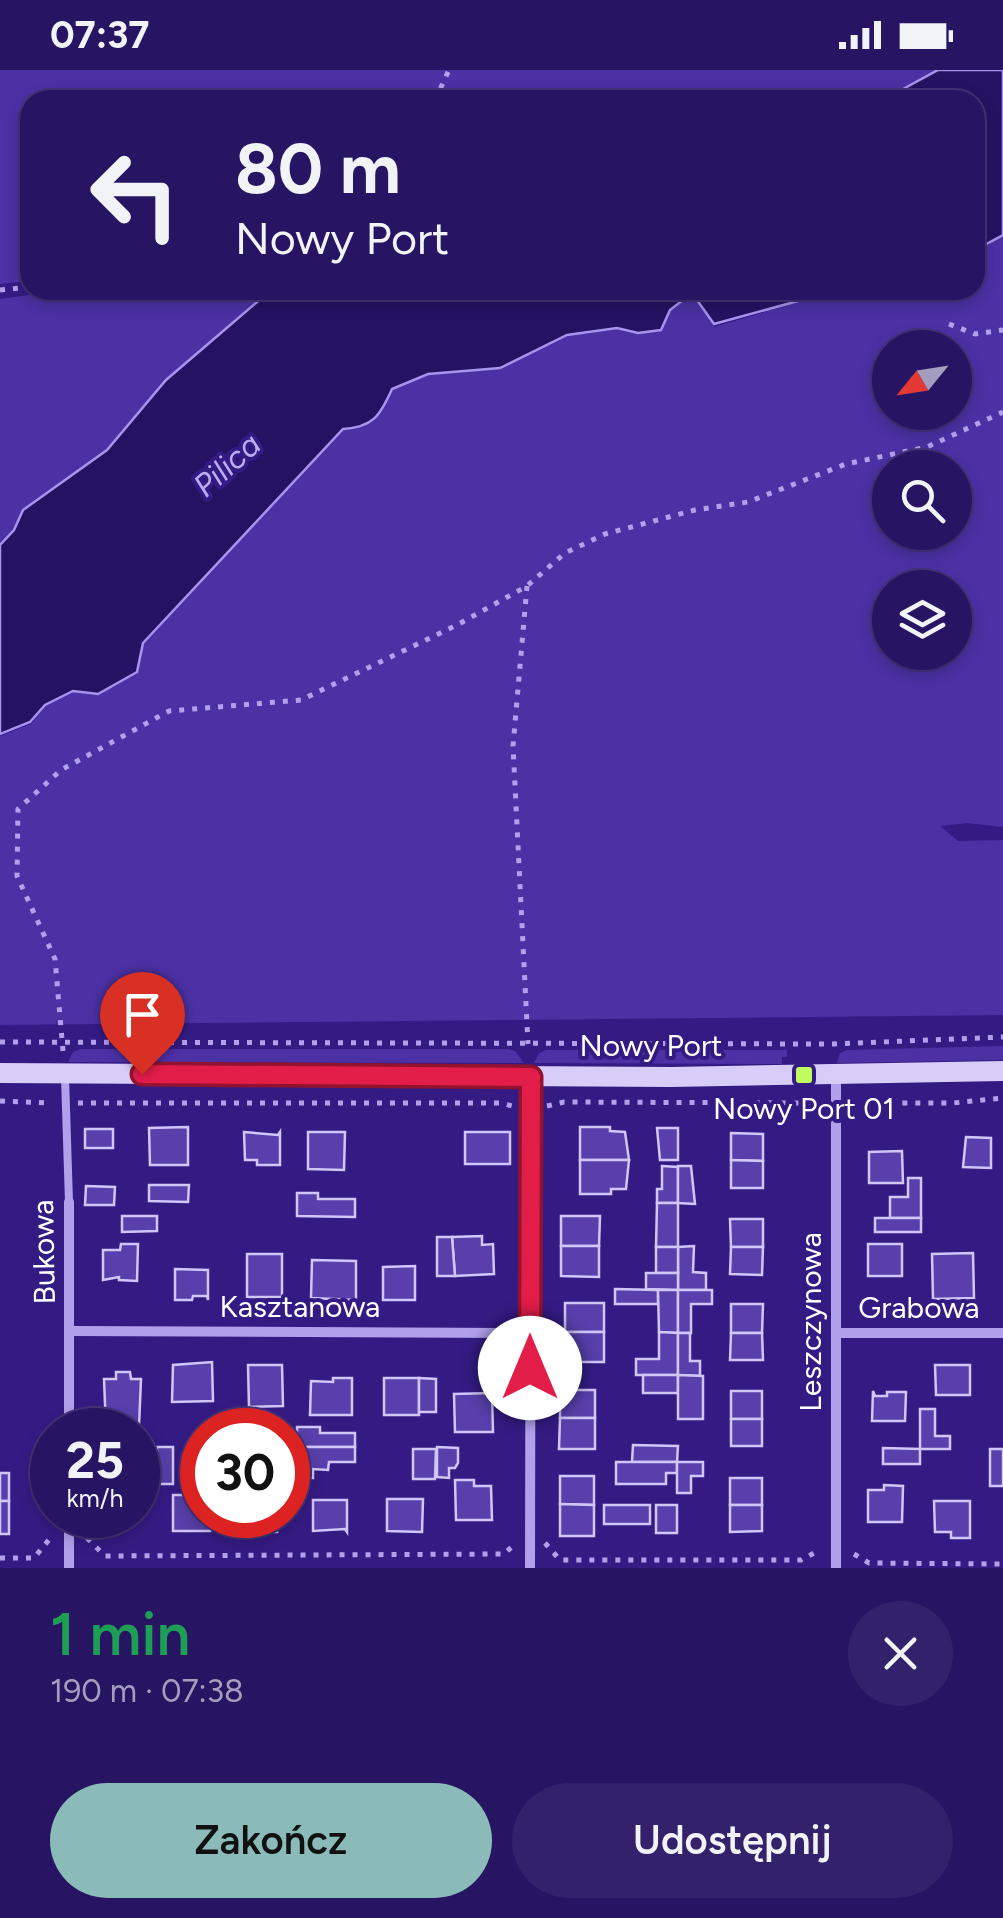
<!DOCTYPE html>
<html lang="pl">
<head>
<meta charset="utf-8">
<style>
	body { margin:0; font-family:Figtree,sans-serif; background:#33216c; color:#f1f3f6; height:100vh; display:flex; flex-direction:column; font-size:38px; white-space:nowrap }
	* { box-sizing:border-box; margin:0 }
	p { font-size:32px; color:#a49ebe }
	.icon { flex:none; width:55px; height:55px; fill:none; stroke:currentColor; stroke-width:2; stroke-linecap:round; stroke-linejoin:round }
	.map { position:relative; height:1498px; overflow:hidden }
	.details { display:flex; flex-direction:column; background:#271463; flex:1 }
	.details>* { flex:none }
	.banner { position:absolute; left:20px; top:20px; width:965px; height:210px; border-radius:30px; box-shadow:0 5px 15px #0003,0 0 0 2px #433378; background:#271463; color:#f1f3f6; overflow:hidden }
	.needle { width:65px; rotate:240deg }
	.buttons { position:absolute; left:872px; top:260px; display:grid; gap:20px }
	.buttons a { display:grid; place-items:center; width:100px; height:100px; border-radius:50%; background:#271463; box-shadow:0 5px 15px #0003,0 0 0 2px #433378; font-size:50px }
	.speed { position:absolute; left:30px; top:1338px; display:flex; gap:20px; font-size:50px; font-weight:700; text-align:center }
	.speed>* { display:grid; place-content:center; width:130px; height:130px; border-radius:50%; background:#271463; box-shadow:0 5px 15px #0003,0 0 0 2px #433378; line-height:1 }
	.speed small { font-size:25px; font-weight:400 }
	.speed .limit { border:15px solid #d22; background:#fff; color:#111 }
	.pin { position:absolute; display:grid; place-items:center; width:85px; height:85px; color:#fff; margin:-102px -42px; border-radius:50% 50% 50% 0; rotate:-45deg; box-shadow:0 0 10px #0007 }
	.pin .icon { rotate:45deg }
	.me { position:absolute; width:110px; margin:-55px; rotate:0deg; stroke-linejoin:round; filter:drop-shadow(0 0 8px #0008) }
	.turn { display:flex; align-items:center; gap:35px; height:210px; padding:0 50px; font-size:45px }
	.turn .icon { width:130px; height:130px; stroke-width:2.5 }
	.turn b { display:block; font-size:70px; line-height:85px }
	.round { display:grid; place-items:center; flex:none; width:105px; height:105px; border-radius:52px; background:#33216c }
	.summary { display:flex; align-items:center; justify-content:space-between; height:170px; padding:0 50px }
	h1 { font-size:60px; font-weight:600; line-height:75px; color:#1e9e55 }
	.action { display:flex; gap:20px; margin-top:auto; padding:20px 50px }
	.action a { flex:1; height:115px; border-radius:60px; background:#8bbbb9; color:#111; font-size:40px; font-weight:600; line-height:115px; text-align:center }
	.action a+a { background:#33216c; color:#f1f3f6 }
	.status { display:flex; justify-content:space-between; align-items:center; height:70px; padding:0 50px; background:#271463; direction:ltr }
	.status svg { height:28px; fill:currentColor }
	.map>svg:first-child { display:block }
	.green { fill:#4b31a4; fill-rule:evenodd }
	.water { fill:#251262; stroke:#a794ed; stroke-width:2.5 }
	.building { fill:#583fab; stroke:#d1c6f8; stroke-width:2.5 }
	.lines { fill:none; stroke-linecap:round; stroke-linejoin:round }
	.path { stroke:#b1a1eb; stroke-width:5; stroke-dasharray:5 8; stroke-linecap:butt }
	.lane { stroke:#b1a1eb; stroke-width:8 }
	.street { stroke:#b1a1eb; stroke-width:10 }
	.secondary { stroke:#d7cdf8; stroke-width:20 }
	.route-casing { stroke:#92132f; stroke-width:25 }
	.route { stroke:#e11d48; stroke-width:18 }
	.poi-dot { fill:#c0fc5e; stroke:#341b84; stroke-width:4 }
	.labels { text-anchor:middle; stroke-width:8; stroke-linejoin:round; paint-order:stroke }
	.street-label { font-size:30px; fill:#fff; stroke:#341b84 }
	.poi-label { font-size:30px; fill:#fff; stroke:#341b84 }
	.water-label { font-size:32px; font-style:italic; fill:#bcadf2; stroke:#341b84 }
</style>
</head>
<body>
<div class="status"><b>07:37</b><svg viewBox="0 0 49 12"><path d="M0 12V9h3v3zM5 12V6h3v6zM10 12V3h3v9zM15 12V0h3v12zM26 1h20v11H26zM47 4h2v5h-2z"/></svg></div>
<div class="map">
<svg width="1003" height="1498" viewBox="0 0 1003 1498">
	<rect width="100%" height="100%" fill="#341b84"/>
	<g class="green">
		<polygon points="0,0 937,0 883,30 30,30 30,211 0,214"/>
		<path d="M1003,166v591l-36,-4 -27,3 18,15 45,-1v175l-1003,10v-289l31,-12 14,-18 29,-14 24,3 39,-22 6,-30 200,-214c30,-1 38,-13 49,-39l36,-16 72,-6 68,-32 49,-7 21,4 24,-2 9,-21 21,-16 22,33 125,-37h136v-39zM890,278h65v64h-65zM890,398h65v64h-65zM890,518h65v64h-65z"/>
		<polygon points="66,220 277,220 257,231 166,309 108,379 23,440 14,460 0,474 0,229"/>
		<polygon points="1003,976 1003,990 837,993 840,983 847,980"/>
		<polygon points="80,979 509,979 515,981 524,993 68,992 73,982"/>
		<polygon points="546,980 787,980 787,987 782,987 782,994 534,993 539,983"/>
	</g>
	<g class="water">
		<polygon points="938,0 1003,0 1003,165 975,180 975,30 883,30"/>
		<path d="M278,220h560l-124,34 -22,-31 -22,17 -9,20 -23,3 -21,-5 -50,7 -67,33 -72,6 -36,15c-12,27 -19,38 -49,40l-200,214 -6,29 -39,22 -25,-3 -28,14 -15,17 -30,12v-189l14,-15 9,-20 84,-60 59,-70 91,-78z"/>
	</g>
	<g class="building">
		<polygon points="188,1057 188,1095 150,1095 149,1058"/>
		<polygon points="580,1057 610,1057 610,1061 625,1062 629,1090 580,1090"/>
		<polygon points="657,1058 678,1058 678,1090 660,1090"/>
		<rect x="85" y="1059" width="28" height="19"/>
		<polygon points="244,1062 278,1065 280,1062 280,1095 257,1095 257,1090 245,1090"/>
		<polygon points="308,1062 345,1062 344,1100 308,1099"/>
		<rect x="465" y="1062" width="45" height="32"/>
		<polygon points="731,1063 763,1064 763,1091 731,1090"/>
		<polygon points="966,1067 991,1068 991,1098 963,1097"/>
		<polygon points="902,1081 903,1113 869,1113 869,1082"/>
		<polygon points="580,1090 629,1090 626,1119 611,1119 611,1124 580,1124"/>
		<polygon points="731,1090 763,1091 763,1118 731,1118"/>
		<polygon points="662,1096 678,1097 678,1133 657,1133 657,1119 662,1119"/>
		<polygon points="678,1096 691,1096 695,1134 678,1133"/>
		<polygon points="908,1108 921,1108 921,1148 890,1148 890,1127 908,1127"/>
		<polygon points="149,1115 189,1115 188,1132 149,1131"/>
		<polygon points="86,1116 115,1117 114,1135 85,1135"/>
		<polygon points="297,1123 318,1123 318,1129 355,1129 355,1147 297,1146"/>
		<polygon points="657,1133 678,1133 678,1177 656,1177"/>
		<polygon points="122,1146 157,1146 157,1161 122,1162"/>
		<polygon points="561,1146 600,1146 599,1176 561,1176"/>
		<rect x="875" y="1148" width="46" height="14"/>
		<polygon points="730,1149 763,1149 763,1177 731,1177"/>
		<polygon points="482,1166 482,1175 493,1174 494,1204 455,1206 452,1167"/>
		<polygon points="437,1167 452,1167 455,1206 437,1206"/>
		<polygon points="121,1174 138,1174 137,1211 119,1210 119,1207 103,1210 103,1180 120,1180"/>
		<rect x="868" y="1174" width="34" height="32"/>
		<polygon points="561,1176 599,1176 599,1207 561,1206"/>
		<polygon points="694,1176 693,1202 706,1203 706,1220 678,1220 678,1177"/>
		<rect x="656" y="1177" width="22" height="26"/>
		<polygon points="731,1177 763,1177 762,1205 730,1204"/>
		<polygon points="973,1183 974,1228 933,1229 932,1184"/>
		<rect x="247" y="1184" width="35" height="43"/>
		<polygon points="312,1190 356,1191 356,1230 311,1228"/>
		<polygon points="415,1196 415,1230 383,1230 383,1197"/>
		<polygon points="175,1199 208,1200 208,1230 207,1226 193,1226 192,1230 175,1230"/>
		<polygon points="646,1203 678,1203 678,1220 646,1219"/>
		<polygon points="615,1219 658,1220 658,1234 615,1234"/>
		<polygon points="658,1220 678,1220 678,1263 659,1262"/>
		<polygon points="678,1220 712,1220 712,1234 691,1234 691,1263 678,1263"/>
		<rect x="565" y="1233" width="39" height="29"/>
		<polygon points="731,1234 763,1234 762,1263 731,1263"/>
		<rect x="565" y="1262" width="39" height="30"/>
		<polygon points="659,1262 678,1263 678,1305 636,1305 636,1289 659,1289"/>
		<polygon points="678,1263 690,1263 690,1291 700,1291 700,1306 678,1305"/>
		<polygon points="731,1263 762,1263 763,1290 730,1290"/>
		<polygon points="212,1292 213,1331 172,1332 173,1295"/>
		<polygon points="248,1295 282,1295 283,1336 249,1337"/>
		<polygon points="935,1295 970,1295 970,1325 936,1325"/>
		<polygon points="116,1302 130,1302 131,1309 141,1309 139,1357 106,1358 104,1309 116,1309"/>
		<rect x="643" y="1305" width="35" height="18"/>
		<polygon points="678,1305 703,1306 703,1349 678,1349"/>
		<polygon points="333,1308 352,1308 352,1345 310,1345 311,1311 333,1312"/>
		<rect x="384" y="1308" width="35" height="37"/>
		<polygon points="419,1308 436,1309 436,1342 419,1342"/>
		<rect x="560" y="1320" width="35" height="28"/>
		<rect x="731" y="1321" width="31" height="28"/>
		<polygon points="873,1321 875,1326 887,1326 887,1322 906,1322 905,1351 872,1351"/>
		<polygon points="492,1323 493,1362 455,1362 454,1324"/>
		<polygon points="920,1339 935,1339 935,1366 950,1366 950,1379 920,1379"/>
		<rect x="226" y="1343" width="17" height="17"/>
		<polygon points="560,1348 595,1348 595,1379 559,1379"/>
		<rect x="731" y="1349" width="31" height="27"/>
		<polygon points="297,1357 320,1357 320,1363 355,1363 355,1377 297,1377"/>
		<polygon points="633,1375 678,1376 677,1392 632,1392"/>
		<rect x="157" y="1377" width="16" height="37"/>
		<polygon points="297,1377 355,1377 355,1392 329,1392 328,1400 313,1399 313,1408 297,1408"/>
		<polygon points="437,1377 458,1378 458,1393 455,1398 449,1398 449,1408 437,1407"/>
		<polygon points="883,1378 920,1379 920,1394 883,1394"/>
		<polygon points="413,1379 436,1379 435,1409 413,1409"/>
		<rect x="990" y="1379" width="13" height="37"/>
		<polygon points="616,1392 677,1392 677,1403 666,1403 666,1414 616,1414"/>
		<polygon points="677,1392 703,1392 703,1406 691,1406 691,1423 677,1423"/>
		<rect x="0" y="1403" width="9" height="28"/>
		<polygon points="560,1406 594,1406 594,1435 560,1434"/>
		<rect x="730" y="1408" width="32" height="27"/>
		<polygon points="455,1410 474,1410 474,1416 491,1416 492,1450 456,1450"/>
		<polygon points="884,1415 903,1416 902,1452 868,1452 868,1420 884,1420"/>
		<polygon points="173,1425 202,1425 202,1445 210,1445 210,1461 173,1461"/>
		<polygon points="387,1429 423,1429 422,1462 387,1461"/>
		<polygon points="313,1430 347,1430 347,1462 345,1459 313,1461"/>
		<rect x="0" y="1431" width="9" height="33"/>
		<polygon points="934,1431 970,1431 970,1468 951,1468 951,1462 935,1462"/>
		<polygon points="560,1434 594,1435 594,1466 560,1466"/>
		<rect x="604" y="1435" width="46" height="19"/>
		<rect x="656" y="1435" width="21" height="28"/>
		<polygon points="730,1435 762,1435 762,1461 730,1462"/>
		<rect x="243" y="1445" width="34" height="17"/>
	</g>
	<g class="lines">
		<g class="path">
			<polyline points="435,30 449,0"/>
			<polyline points="0,220 30,217"/>
			<polyline points="949,254 975,264 1003,260"/>
			<polyline points="527,516 513,676 528,974"/>
			<polyline points="0,972 832,974 1003,967"/>
			<polyline points="63,981 55,889 17,806 18,739 61,700 169,641 301,630 457,555 527,516 565,483 605,464 695,440 748,432 846,394 927,377 1003,342"/>
			<polyline points="0,1031 52,1033"/>
			<polyline points="78,1033 501,1033 516,1037"/>
			<polyline points="547,1036 564,1032 804,1033 820,1038"/>
			<polyline points="851,1038 870,1033 953,1033 1003,1028"/>
			<polyline points="87,1468 105,1486 504,1484 515,1474"/>
			<polyline points="545,1473 560,1490 801,1490 818,1481"/>
			<polyline points="854,1484 869,1493 1003,1494"/>
			<polyline points="0,1488 34,1488 52,1466"/>
		</g>
		<polyline class="lane" points="65,1007 69,1132"/>
		<g class="street">
			<polyline points="836,1006 836,1498"/>
			<polyline points="69,1261 531,1263"/>
			<polyline points="836,1263 1003,1263"/>
			<polyline points="69,1360 69,1132"/>
			<polyline points="69,1445 69,1498"/>
			<polyline points="530,1498 531,1007"/>
		</g>
		<polyline class="secondary" points="0,1003 671,1007 1003,1001"/>
	</g>
	<g class="lines">
		<g class="route-casing">
			<polyline id="route" points="142,1004 531,1007 530,1298"/>
		</g>
		<use href="#route" class="route"/>
	</g>
	<rect class="poi-dot" x="794" y="995" width="20" height="20" rx="5"/>
	<g class="labels">
		<g class="street-label">
			<text x="651" y="986">Nowy Port</text>
			<text transform="translate(44 1182) rotate(-91)" y="10">Bukowa</text>
			<text x="300" y="1247">Kasztanowa</text>
			<text x="919" y="1248">Grabowa</text>
			<text transform="translate(811 1252) rotate(-90)" y="10">Leszczynowa</text>
		</g>
		<g class="poi-label">
			<text x="804" y="1049">Nowy Port 01</text>
		</g>
		<g class="water-label">
			<text transform="translate(227 395) rotate(-42)" y="11">Pilica</text>
		</g>
	</g>
</svg>
<div class="buttons">
<a><svg class="needle" viewBox="-14 -14 28 28"><path d="M0-13l5 13h-10z" fill="#e53935"/><path d="M0 13l5-13h-10z" fill="#a49ebe"/></svg></a>
<a><svg class="icon" aria-label="search" viewBox="0 0 24 24"><circle cx="10" cy="10" r="6"/><path d="M15 15l6 6"/></svg></a>
<a><svg class="icon" aria-label="layers" viewBox="0 0 24 24"><path d="M12 4l9 5-9 5-9-5zM3 14l9 5 9-5"/></svg></a>
</div>
<div class="speed"><div>25<small>km/h</small></div><div class="limit">30</div></div>
<div class="pin" style="left:142px;top:1004px;background:#d93025"><svg class="icon" aria-label="arrive" viewBox="0 0 24 24"><path d="M6 21V4h12l-3 4 3 4H6"/></svg></div>
<svg class="me" style="left:530px;top:1298px" viewBox="-20 -20 40 40"><circle r="19" fill="#fff"/><path d="M0-13L10 11 0 6-10 11z" fill="#e11d48"/></svg>
<div class="banner">
<div class="turn"><svg class="icon" aria-label="left" viewBox="0 0 24 24"><path d="M17 20v-9H6M10 6l-5 5 5 5"/></svg><div><b>80 m</b>Nowy Port</div></div>
</div>
</div>
<section class="details">
<div class="summary"><div><h1>1 min</h1><p>190 m · 07:38</p></div><a class="round"><svg class="icon" aria-label="close" viewBox="0 0 24 24"><path d="M6 6l12 12M18 6L6 18"/></svg></a></div>
<div class="action"><a>Zakończ</a><a>Udostępnij</a></div>
</section>
</body>
</html>
